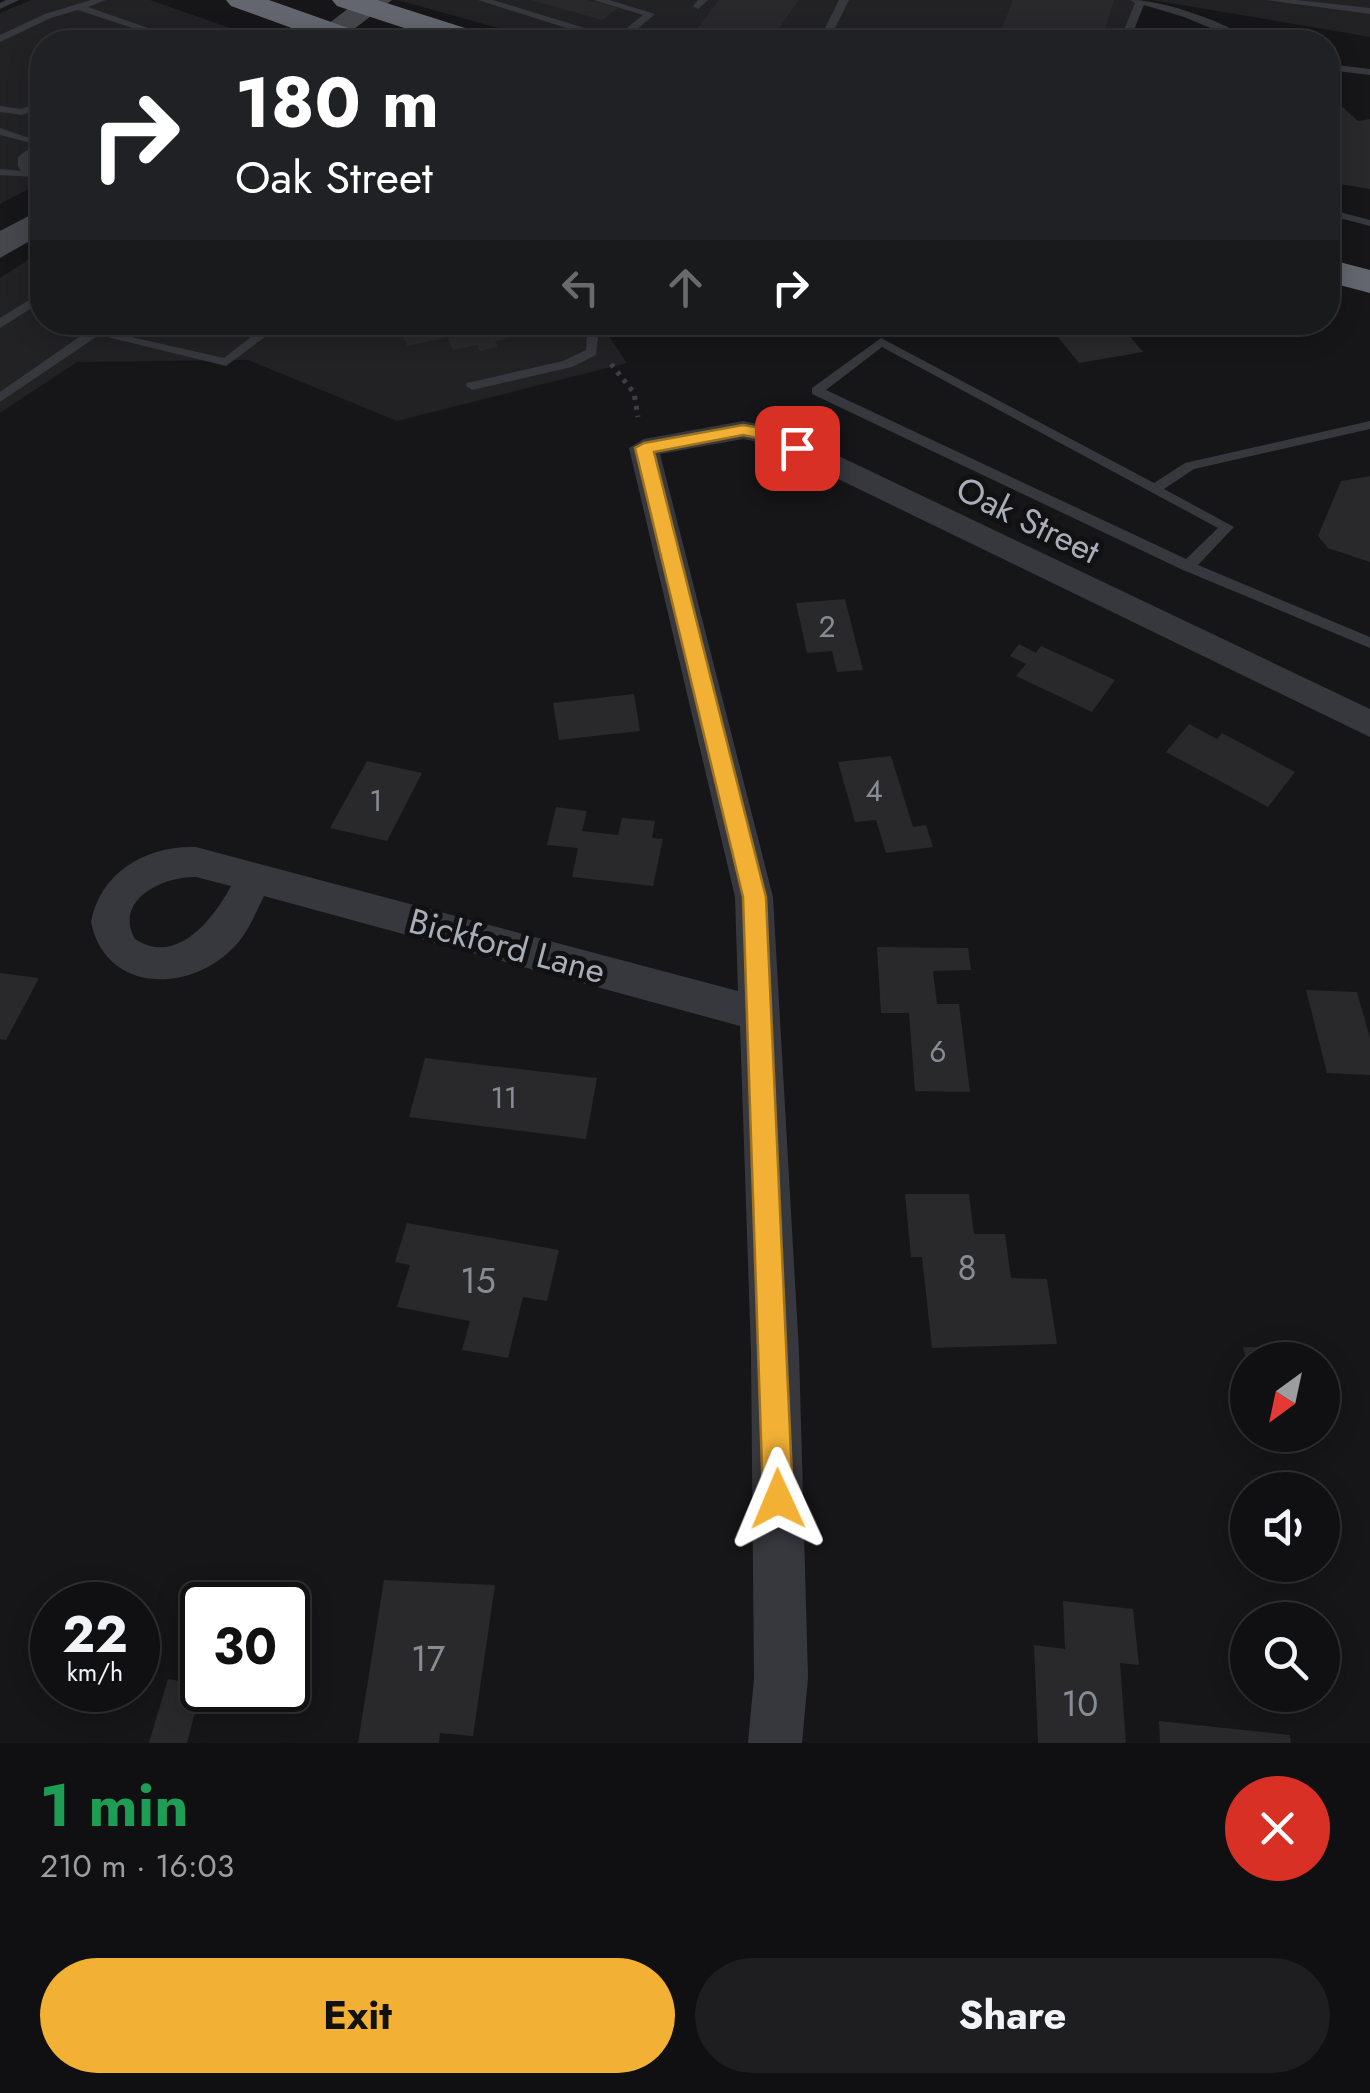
<!DOCTYPE html>
<html lang="en">
<head>
<meta charset="utf-8">
<style>
	body { margin:0; font-family:Jost,sans-serif; background:#1e1e20; color:#f1f3f6; height:100vh; display:flex; flex-direction:column; font-size:38px; white-space:nowrap }
	* { box-sizing:border-box; margin:0 }
	p { font-size:32px; color:#9c9d9f }
	.icon { flex:none; width:55px; height:55px; fill:none; stroke:currentColor; stroke-width:2; stroke-linecap:round; stroke-linejoin:round }
	.map { position:relative; height:1743px; overflow:hidden }
	.sheet { display:flex; flex-direction:column; background:#101012; flex:1 }
	.sheet>* { flex:none }
	.top-card { position:absolute; left:30px; top:30px; width:1310px; height:305px; border-radius:40px; box-shadow:0 5px 25px #0003,0 0 0 2px #303032; background:#202124; color:#fff; overflow:hidden }
	.needle { width:65px; rotate:213deg }
	.buttons { position:absolute; left:1230px; top:1342px; display:grid; gap:20px }
	.buttons a { display:grid; place-items:center; width:110px; height:110px; border-radius:50%; background:#101012; box-shadow:0 5px 25px #0003,0 0 0 2px #303032; font-size:50px }
	.speed { position:absolute; left:30px; top:1582px; display:flex; gap:20px; font-size:50px; font-weight:700; text-align:center }
	.speed>* { display:grid; place-content:center; width:130px; height:130px; border-radius:50%; background:#101012; box-shadow:0 5px 25px #0003,0 0 0 2px #303032; line-height:1 }
	.speed small { font-size:25px; font-weight:400 }
	.speed .limit { border:5px solid #111; border-radius:15px; background:#fff; color:#111 }
	.pin { position:absolute; display:grid; place-items:center; width:85px; height:85px; color:#fff; margin:-42px; border-radius:20px; box-shadow:0 5px 15px #0006 }
	.me { position:absolute; width:110px; margin:-55px; rotate:359deg; stroke-linejoin:round; filter:drop-shadow(0 0 8px #0008) }
	.turn { display:flex; align-items:center; gap:35px; height:210px; padding:0 40px; font-size:45px }
	.turn .icon { width:130px; height:130px; stroke-width:2.5 }
	.turn b { display:block; font-size:70px; line-height:85px }
	.lanes { display:flex; align-items:center; height:95px; padding:0 40px; background:#0003; justify-content:center; gap:50px; direction:ltr }
	.lanes .off { opacity:.35 }
	.round { display:grid; place-items:center; flex:none; width:105px; height:105px; border-radius:52px; background:#1e1e20 }
	.summary { display:flex; align-items:center; justify-content:space-between; height:170px; padding:0 40px }
	h1 { font-size:60px; font-weight:700; line-height:75px; color:#1e9e55 }
	.action { display:flex; gap:20px; margin-top:auto; padding:20px 40px }
	.action a { flex:1; height:115px; border-radius:60px; background:#f2b134; color:#111; font-size:40px; font-weight:700; line-height:115px; text-align:center }
	.action a+a { background:#1e1e20; color:#f1f3f6 }
	.map>svg:first-child { display:block }
	.built { fill:#222225 }
	.building { fill:#29292c }
	.lines { fill:none; stroke-linecap:round; stroke-linejoin:round }
	.path { stroke:#3d3f44; stroke-width:5; stroke-dasharray:4 6; stroke-linecap:butt }
	.lane { fill:#37383d; fill-rule:evenodd }
	.street { fill:#37383d; fill-rule:evenodd }
	.secondary { fill:#45474d; fill-rule:evenodd }
	.highway { fill:#63666e; fill-rule:evenodd }
	.route { fill:#f2b134; stroke:#9d7322; stroke-width:2.5 }
	.labels { text-anchor:middle; stroke-width:10; stroke-linejoin:round; paint-order:stroke }
	.number-label { font-size:30px; fill:#888b94 }
	.street-label { font-size:35px; fill:#a8adb8; stroke:#111113 }
	.near-number-label { font-size:35px; fill:#888b94 }
</style>
</head>
<body>
<div class="map">
<svg width="1370" height="1743" viewBox="0 0 1370 1743">
	<rect width="100%" height="100%" fill="#161618"/>
	<g class="built">
		<polygon points="31,0 150,0 236,30 248,42 42,42 42,182 0,204 0,13"/>
		<polygon points="397,0 1143,0 1124,42 549,42"/>
		<polygon points="1152,0 1370,0 1370,37"/>
		<polygon points="42,251 42,322 600,323 627,363 397,421 248,360 77,362 0,413 0,278"/>
	</g>
	<g class="building">
		<polygon points="531,0 588,0 618,8 602,20"/>
		<polygon points="719,0 799,0 770,41 696,30"/>
		<polygon points="1013,0 1114,0 1101,42 990,42 994,32 1000,33"/>
		<polygon points="1328,94 1358,121 1370,119 1370,189 1328,182"/>
		<polygon points="195,322 258,322 238,338"/>
		<polygon points="398,322 510,322 517,336 495,341 498,347 480,351 477,345 453,350 447,337 407,346"/>
		<polygon points="1121,326 1143,352 1079,363 1058,337"/>
		<polygon points="1370,476 1370,562 1328,548 1318,536 1341,481"/>
		<polygon points="845,599 863,670 837,672 832,651 807,653 796,603"/>
		<polygon points="1019,644 1036,653 1041,646 1115,680 1092,712 1016,676 1026,664 1010,656"/>
		<polygon points="634,694 640,731 559,740 553,703"/>
		<polygon points="1189,724 1217,739 1222,733 1295,772 1268,807 1166,752"/>
		<polygon points="891,756 913,827 926,825 933,847 886,853 876,820 855,822 838,762"/>
		<polygon points="367,761 422,773 387,841 330,828"/>
		<polygon points="556,807 587,811 582,831 618,835 622,818 655,821 652,838 663,839 653,886 572,877 578,848 547,845"/>
		<polygon points="877,947 968,948 971,970 933,971 937,1004 959,1004 970,1092 915,1091 909,1013 881,1013"/>
		<polygon points="0,973 39,978 6,1040 0,1039"/>
		<polygon points="1306,990 1357,992 1370,1038 1370,1075 1327,1073"/>
		<polygon points="425,1058 597,1078 586,1139 409,1117"/>
		<polygon points="905,1194 969,1194 974,1234 1005,1234 1011,1278 1047,1279 1057,1344 932,1348 922,1257 911,1257"/>
		<polygon points="407,1223 559,1250 547,1301 523,1297 508,1358 462,1350 470,1321 397,1307 410,1265 395,1262"/>
		<polygon points="1243,1347 1295,1348 1297,1360 1246,1360"/>
		<polygon points="384,1580 495,1585 473,1736 440,1733 439,1743 358,1743"/>
		<polygon points="1063,1601 1133,1609 1139,1665 1120,1663 1126,1743 1038,1743 1034,1645 1065,1649"/>
		<polygon points="168,1679 202,1685 187,1743 149,1743"/>
		<polygon points="1159,1721 1290,1735 1291,1743 1160,1743"/>
	</g>
	<g class="lines">
		<polyline class="path" points="611,364 634,393 638,417"/>
		<g class="lane">
			<polygon points="6,0 19,0 0,9 0,3"/>
			<polygon points="91,0 106,0 88,7 188,42 175,42 78,10 51,18 0,42 0,35 45,14"/>
			<polygon points="478,0 493,0 604,34 622,32 643,15 593,0 609,0 655,14 628,37 604,40"/>
			<polygon points="698,0 708,0 698,9 693,6"/>
			<polygon points="839,0 849,0 828,42 818,42"/>
			<path d="M1130,0c37,0 95,23 126,42h-12l-60,-25 -40,-12 -15,37h-10l16,-39z"/>
			<polygon points="1266,0 1297,0 1370,8 1370,14"/>
			<polygon points="1328,64 1370,69 1370,75 1328,70"/>
			<polygon points="42,102 42,108 22,115 0,112 0,106 21,109"/>
			<polygon points="0,128 29,138 42,138 42,149 28,158 28,165 38,175 36,177 0,175 0,169 21,171 18,166 18,157 35,144 0,135"/>
			<polygon points="1328,209 1370,220 1370,226 1328,215"/>
			<polygon points="34,297 42,300 42,309 35,306 0,328 0,318"/>
			<polygon points="75,322 92,322 118,334 224,358 270,322 285,322 226,366 99,335 0,402 0,392 89,330"/>
			<polygon points="588,322 600,322 596,355 572,367 472,390 466,386 467,383 563,361 586,350"/>
			<path d="M881,338l273,145 31,-20 185,-42v8l-176,40 -30,20 70,38 -36,38 172,72v11l-187,-78 -371,-176v-6zM882,347l336,181 -32,31 -360,-169z"/>
		</g>
		<path class="street" d="M743,421l39,8 588,280v28l-606,-294 -21,-4 -83,15 113,443 26,455 9,326 -6,65h-54l6,-65 -3,-326 -11,-326 -476,-130c-9,18 -17,39 -32,53 -45,45 -127,43 -141,-27 9,-50 56,-77 105,-75l542,144 -3,-94 -106,-449 15,-9zM196,877l35,9c-17,32 -54,81 -96,53 -22,-39 28,-63 61,-62z"/>
		<g class="secondary">
			<polygon points="359,0 392,0 337,42 305,42"/>
			<polygon points="42,209 42,234 0,258 0,231"/>
		</g>
		<g class="highway">
			<polygon points="226,0 269,0 368,35 372,42 330,42 231,6"/>
			<polygon points="332,0 377,0 487,35 491,42 447,42 337,6"/>
			<polygon points="1328,259 1370,270 1370,293 1328,282"/>
		</g>
	</g>
	<polygon class="route" points="743,425 778,431 806,448 797,454 767,440 743,435 654,452 766,897 793,1499 788,1509 778,1514 767,1509 763,1499 743,897 635,448 644,443"/>
	<g class="labels">
		<g class="number-label">
			<text x="827" y="637">2</text>
			<text x="874" y="801">4</text>
			<text x="376" y="811">1</text>
			<text x="938" y="1062">6</text>
			<text x="504" y="1108">11</text>
		</g>
		<g class="street-label">
			<text transform="translate(1028 520) rotate(26)" y="12">Oak Street</text>
			<text transform="translate(507 946) rotate(15)" y="12">Bickford Lane</text>
		</g>
		<g class="near-number-label">
			<text x="967" y="1280">8</text>
			<text x="478" y="1293">15</text>
			<text x="428" y="1671">17</text>
			<text x="1080" y="1716">10</text>
		</g>
	</g>
</svg>
<div class="buttons">
<a><svg class="needle" viewBox="-14 -14 28 28"><path d="M0-13l5 13h-10z" fill="#e53935"/><path d="M0 13l5-13h-10z" fill="#9c9d9f"/></svg></a>
<a><svg class="icon" aria-label="sound" viewBox="0 0 24 24"><path d="M4 9h4l5-4v14l-5-4H4zM17 9q2 3 0 6"/></svg></a>
<a><svg class="icon" aria-label="search" viewBox="0 0 24 24"><circle cx="10" cy="10" r="6"/><path d="M15 15l6 6"/></svg></a>
</div>
<div class="speed"><div>22<small>km/h</small></div><div class="limit">30</div></div>
<div class="pin" style="left:797px;top:448px;background:#d93025"><svg class="icon" aria-label="arrive" viewBox="0 0 24 24"><path d="M6 21V4h12l-3 4 3 4H6"/></svg></div>
<svg class="me" style="left:778px;top:1499px" viewBox="-20 -20 40 40"><path d="M0-17L14 15 0 8-14 15z" fill="#f2b134" stroke="#fff" stroke-width="4"/></svg>
<div class="top-card">
<div class="turn"><svg class="icon" aria-label="right" viewBox="0 0 24 24"><path d="M7 20v-9h11M14 6l5 5-5 5"/></svg><div><b>180 m</b>Oak Street</div></div>
<div class="lanes"><svg class="icon off" aria-label="left" viewBox="0 0 24 24"><path d="M17 20v-9H6M10 6l-5 5 5 5"/></svg><svg class="icon off" aria-label="ahead" viewBox="0 0 24 24"><path d="M12 20V5M6 11l6-6 6 6"/></svg><svg class="icon" aria-label="right" viewBox="0 0 24 24"><path d="M7 20v-9h11M14 6l5 5-5 5"/></svg></div>
</div>
</div>
<section class="sheet">
<div class="summary"><div><h1>1 min</h1><p>210 m · 16:03</p></div><a class="round" style="background:#d93025;color:#fff"><svg class="icon" aria-label="close" viewBox="0 0 24 24"><path d="M6 6l12 12M18 6L6 18"/></svg></a></div>
<div class="action"><a>Exit</a><a>Share</a></div>
</section>
</body>
</html>
